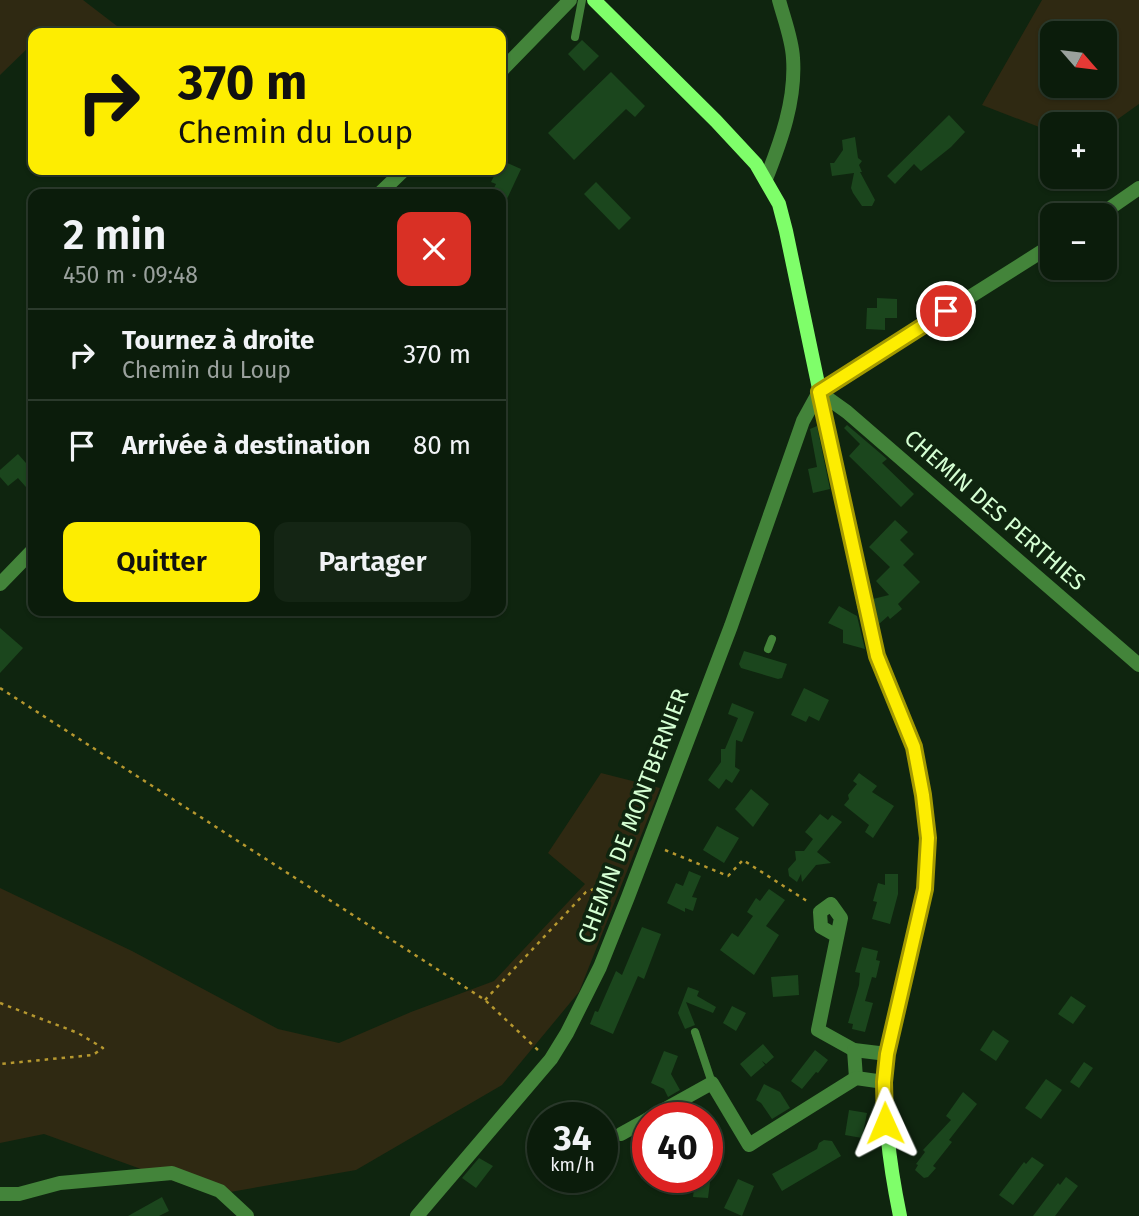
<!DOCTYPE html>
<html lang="fr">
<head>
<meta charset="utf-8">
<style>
	body { margin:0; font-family:"Fira Sans",sans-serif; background:#142514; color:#f1f3f6; height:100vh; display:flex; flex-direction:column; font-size:26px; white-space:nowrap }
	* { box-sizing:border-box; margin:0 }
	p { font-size:23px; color:#9aa19d }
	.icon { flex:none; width:38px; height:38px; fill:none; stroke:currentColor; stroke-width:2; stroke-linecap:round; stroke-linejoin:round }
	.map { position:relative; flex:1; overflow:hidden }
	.panel { position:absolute; left:28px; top:189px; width:478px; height:427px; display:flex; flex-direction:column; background:#0b1c0b; border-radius:14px; box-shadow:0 2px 5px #0004,0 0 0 2px #2b3a2c }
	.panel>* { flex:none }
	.hud { position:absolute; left:28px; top:28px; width:478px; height:147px; border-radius:14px; box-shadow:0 2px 5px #0004,0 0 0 2px #2b3a2c; background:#fded01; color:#111; overflow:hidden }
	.needle { width:46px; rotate:118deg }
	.tools { position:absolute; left:1040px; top:21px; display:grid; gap:14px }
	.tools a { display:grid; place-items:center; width:77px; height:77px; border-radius:14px; background:#0b1c0b; box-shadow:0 2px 5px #0004,0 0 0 2px #2b3a2c; font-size:35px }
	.speed { position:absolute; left:527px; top:1102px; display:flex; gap:14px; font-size:35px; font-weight:700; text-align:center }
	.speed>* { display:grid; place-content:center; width:91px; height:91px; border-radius:50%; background:#0b1c0b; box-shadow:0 2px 5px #0004,0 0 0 2px #2b3a2c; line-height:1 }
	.speed small { font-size:18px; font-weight:400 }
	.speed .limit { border:10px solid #d22; background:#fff; color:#111 }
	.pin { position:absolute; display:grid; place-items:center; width:60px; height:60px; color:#fff; margin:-30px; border:4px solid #fff; border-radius:50%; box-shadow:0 2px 7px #0007 }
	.me { position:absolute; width:77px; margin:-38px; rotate:359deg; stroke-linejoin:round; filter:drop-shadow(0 0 5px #0008) }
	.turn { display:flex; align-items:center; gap:24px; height:147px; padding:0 35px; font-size:32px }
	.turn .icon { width:91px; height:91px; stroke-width:2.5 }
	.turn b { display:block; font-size:49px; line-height:60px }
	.round { display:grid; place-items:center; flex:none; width:74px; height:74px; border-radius:14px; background:#142514 }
	.summary { display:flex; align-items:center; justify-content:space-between; height:119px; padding:0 35px }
	h1 { font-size:42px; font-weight:600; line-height:52px }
	.button { display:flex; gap:14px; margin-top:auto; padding:14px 35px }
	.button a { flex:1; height:80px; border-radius:14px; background:#fded01; color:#111; font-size:28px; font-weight:600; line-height:80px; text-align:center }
	.button a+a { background:#142514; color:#f1f3f6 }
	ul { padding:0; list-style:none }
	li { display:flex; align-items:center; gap:21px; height:91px; padding:0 35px; border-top:2px solid #2b3a2c }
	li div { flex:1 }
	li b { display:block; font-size:26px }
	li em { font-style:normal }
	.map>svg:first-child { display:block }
	.green { fill:#2f2912; fill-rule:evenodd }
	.building { fill:#1b461d }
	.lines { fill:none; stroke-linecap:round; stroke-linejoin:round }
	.path { stroke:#b6982f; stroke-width:2.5; stroke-dasharray:3.5 5; stroke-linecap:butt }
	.lane { stroke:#43843a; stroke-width:8 }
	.street { stroke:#43843a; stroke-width:14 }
	.secondary { stroke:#7ffe6a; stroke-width:14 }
	.route-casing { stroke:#a49a01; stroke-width:18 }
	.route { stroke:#fded01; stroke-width:12 }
	.labels { text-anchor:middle; stroke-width:7; stroke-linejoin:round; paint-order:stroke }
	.street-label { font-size:23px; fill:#d5ffd3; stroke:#0f250f }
</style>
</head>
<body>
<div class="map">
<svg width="1139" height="1216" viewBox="0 0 1139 1216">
	<rect width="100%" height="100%" fill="#0f250f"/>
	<g class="green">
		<polygon points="0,0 83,0 126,33 33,33 33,46 30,46 0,75"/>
		<path d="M1042,0h97v104l-35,25v-5h-52v8l-70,-27zM1052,33h52v53h-52z"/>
		<polygon points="601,773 660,788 579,992 502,1085 356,1170 213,1195 44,1134 0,1143 0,888 132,951 278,1029 339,1043 411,1012 494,981 585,884 548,853"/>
	</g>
	<g class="building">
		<polygon points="582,40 599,56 584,71 568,54"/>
		<polygon points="611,72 645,106 635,117 626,109 574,160 548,133"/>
		<polygon points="949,115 965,132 951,147 921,171 914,164 895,184 887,176"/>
		<polygon points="855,137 858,158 862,161 859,165 862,172 860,172 875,200 872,206 862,206 853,193 851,188 854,173 832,176 830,163 834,163 843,150 842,140"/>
		<polygon points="505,162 521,169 500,214 500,194 491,194 496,184 491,182 497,170 502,170"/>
		<polygon points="596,182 631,218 619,230 584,194"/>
		<polygon points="877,298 897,299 897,318 885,318 885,330 866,329 867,308 877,308"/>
		<polygon points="847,425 887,459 882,463 914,494 901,507 849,456 860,444 844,428"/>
		<polygon points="817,426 830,489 813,493 808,469 817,467 810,429"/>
		<polygon points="18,454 33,471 33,495 18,478 8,486 0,477 0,470"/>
		<polygon points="895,520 908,532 900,540 914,554 903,565 920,582 898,604 902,609 890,619 888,616 879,624 873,599 889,595 876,581 890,567 869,547"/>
		<polygon points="839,606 857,616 865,649 843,643 843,630 828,623"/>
		<polygon points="0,628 23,648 0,673"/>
		<polygon points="744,651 787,664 782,678 778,679 741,668 739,664"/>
		<polygon points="804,688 829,700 819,721 809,716 806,722 791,715"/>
		<polygon points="732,703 754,712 742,742 736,740 735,767 740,770 732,783 726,779 719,789 708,780 721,762 721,749 725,749 738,718 728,714"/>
		<polygon points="859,773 877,786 872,792 894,806 873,838 865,832 869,825 844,805 849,799 848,795 857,784 853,781"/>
		<polygon points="751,789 769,804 753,827 735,809"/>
		<polygon points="820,814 828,820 832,815 842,822 817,852 831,863 816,865 802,882 801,874 797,882 789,876 788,869 796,860 795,851 804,851 813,839 805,832"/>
		<polygon points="717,826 739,838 724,863 703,850"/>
		<polygon points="689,871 701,876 692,897 697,898 693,911 685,908 685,912 667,903 676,883 683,886"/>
		<polygon points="885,874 898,874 898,894 890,924 872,919 877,902 873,901 878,883 885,885"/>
		<polygon points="769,889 785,900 766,926 779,935 754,975 720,950 732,933 738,937 753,916 747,912 756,898 760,901"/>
		<polygon points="642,927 661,934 644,979 638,976 613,1034 590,1024 595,1011 598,1012 616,971 622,975"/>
		<polygon points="862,947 878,951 876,960 880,961 876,978 872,977 865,1001 873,1003 865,1032 852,1029 853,1024 848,1023 859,985 860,973 855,972"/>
		<polygon points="798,975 799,995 773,997 771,977"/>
		<polygon points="688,987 699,991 697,996 716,1007 713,1013 686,1002 695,1025 685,1029 678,1013"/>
		<polygon points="1071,996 1086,1006 1073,1024 1058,1014"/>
		<polygon points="732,1006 746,1013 736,1031 723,1023"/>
		<polygon points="993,1030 1009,1041 996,1061 980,1050"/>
		<polygon points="763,1044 774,1057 766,1064 762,1061 765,1065 751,1077 740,1064"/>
		<polygon points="815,1050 828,1060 818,1073 816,1072 802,1089 791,1081"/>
		<polygon points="664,1051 678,1056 671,1074 680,1090 668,1097 664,1089 651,1083"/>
		<polygon points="1084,1062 1093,1068 1079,1088 1070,1082"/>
		<polygon points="1046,1079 1062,1090 1041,1119 1025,1108"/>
		<polygon points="764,1084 780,1092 790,1108 772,1119 761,1103 756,1100"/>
		<polygon points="963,1092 977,1104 949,1140 952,1142 933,1166 936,1168 928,1177 924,1178 915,1170 918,1165 916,1164 925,1152 923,1150 951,1120 946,1116"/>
		<polygon points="849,1110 867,1113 862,1138 845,1135"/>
		<polygon points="824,1140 832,1141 841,1156 782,1191 772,1174 817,1149 819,1143"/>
		<polygon points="1032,1157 1044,1165 1013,1205 999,1195 1024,1162 1026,1164"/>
		<polygon points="479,1158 493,1166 476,1188 462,1178"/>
		<polygon points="1066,1177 1078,1186 1055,1216 1033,1216 1058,1183 1060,1185"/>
		<polygon points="689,1178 708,1178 710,1182 708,1198 693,1197 694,1188"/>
		<polygon points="738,1179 754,1186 742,1216 724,1208"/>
		<polygon points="162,1197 169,1211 159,1216 128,1216"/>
	</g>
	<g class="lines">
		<g class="path">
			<polyline points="0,688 485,1000 539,1051"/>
			<polyline points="665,850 728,876 743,860 810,903"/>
			<polyline points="485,1000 586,892 596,888 615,893"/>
			<polyline points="0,1003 78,1033 103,1048 93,1055 0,1064"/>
		</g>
		<g class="lane">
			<polyline points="575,37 582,0"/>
			<polyline points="768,649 772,639"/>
			<polyline points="695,1032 712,1083"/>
		</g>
		<g class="street">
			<polyline points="500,72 570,0"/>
			<path d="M766,179c15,-38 30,-79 27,-121 -1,-19 -9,-39 -14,-58"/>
			<polyline points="379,194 404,170"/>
			<polyline points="1100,215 1139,188"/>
			<polyline points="819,392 847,412 1139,665"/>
			<polyline points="0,584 33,550"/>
			<polyline points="837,936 821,927 820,912 831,904 841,918 818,1030 854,1050 887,1054"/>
			<polyline points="854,1050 856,1078"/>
			<polyline points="649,1118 712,1083 749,1145 856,1078 884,1082"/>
			<polyline points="621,1134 648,1119"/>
			<polyline points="0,1194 19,1194 60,1183 172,1173 220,1191 247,1216"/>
			<polyline points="417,1216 551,1059 567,1033 600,967 628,897 731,626 803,421 819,392 1052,245"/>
		</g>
		<path class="secondary" d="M594,0l122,121 40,43 23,40 7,27 79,377 12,48 37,91 9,48 5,43 -3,51 -38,165c-5,55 2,108 13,162"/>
	</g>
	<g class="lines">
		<g class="route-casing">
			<polyline id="route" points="885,1123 884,1082 887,1054 925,889 928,838 923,795 914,747 877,656 819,392 946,311"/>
		</g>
		<use href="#route" class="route"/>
	</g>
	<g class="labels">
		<g class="street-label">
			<text transform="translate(995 510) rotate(41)" y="8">CHEMIN DES PERTHIES</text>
			<text transform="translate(633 816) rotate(-69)" y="8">CHEMIN DE MONTBERNIER</text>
		</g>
	</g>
</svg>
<div class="tools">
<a><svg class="needle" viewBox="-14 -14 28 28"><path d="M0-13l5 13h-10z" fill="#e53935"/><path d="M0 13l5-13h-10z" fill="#9aa19d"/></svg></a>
<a>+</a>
<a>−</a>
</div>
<div class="speed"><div>34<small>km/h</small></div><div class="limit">40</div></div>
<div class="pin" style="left:946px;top:311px;background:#d93025"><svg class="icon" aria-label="arrive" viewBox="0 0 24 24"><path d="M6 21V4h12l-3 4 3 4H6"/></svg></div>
<svg class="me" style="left:885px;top:1123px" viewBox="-20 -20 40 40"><path d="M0-17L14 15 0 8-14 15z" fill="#fded01" stroke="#fff" stroke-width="4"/></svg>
<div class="hud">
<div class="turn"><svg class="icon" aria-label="right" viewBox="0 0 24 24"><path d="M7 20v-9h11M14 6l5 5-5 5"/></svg><div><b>370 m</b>Chemin du Loup</div></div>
</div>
<section class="panel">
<div class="summary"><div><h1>2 min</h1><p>450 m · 09:48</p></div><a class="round" style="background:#d93025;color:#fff"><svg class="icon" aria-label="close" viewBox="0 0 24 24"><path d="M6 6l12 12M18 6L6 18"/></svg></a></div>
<ul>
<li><svg class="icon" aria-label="right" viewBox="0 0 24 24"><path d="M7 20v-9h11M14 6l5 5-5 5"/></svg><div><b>Tournez à droite</b><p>Chemin du Loup</p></div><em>370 m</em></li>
<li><svg class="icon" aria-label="arrive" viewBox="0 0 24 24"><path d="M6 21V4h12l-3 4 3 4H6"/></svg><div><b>Arrivée à destination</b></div><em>80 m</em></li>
</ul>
<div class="button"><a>Quitter</a><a>Partager</a></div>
</section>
</div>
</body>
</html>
